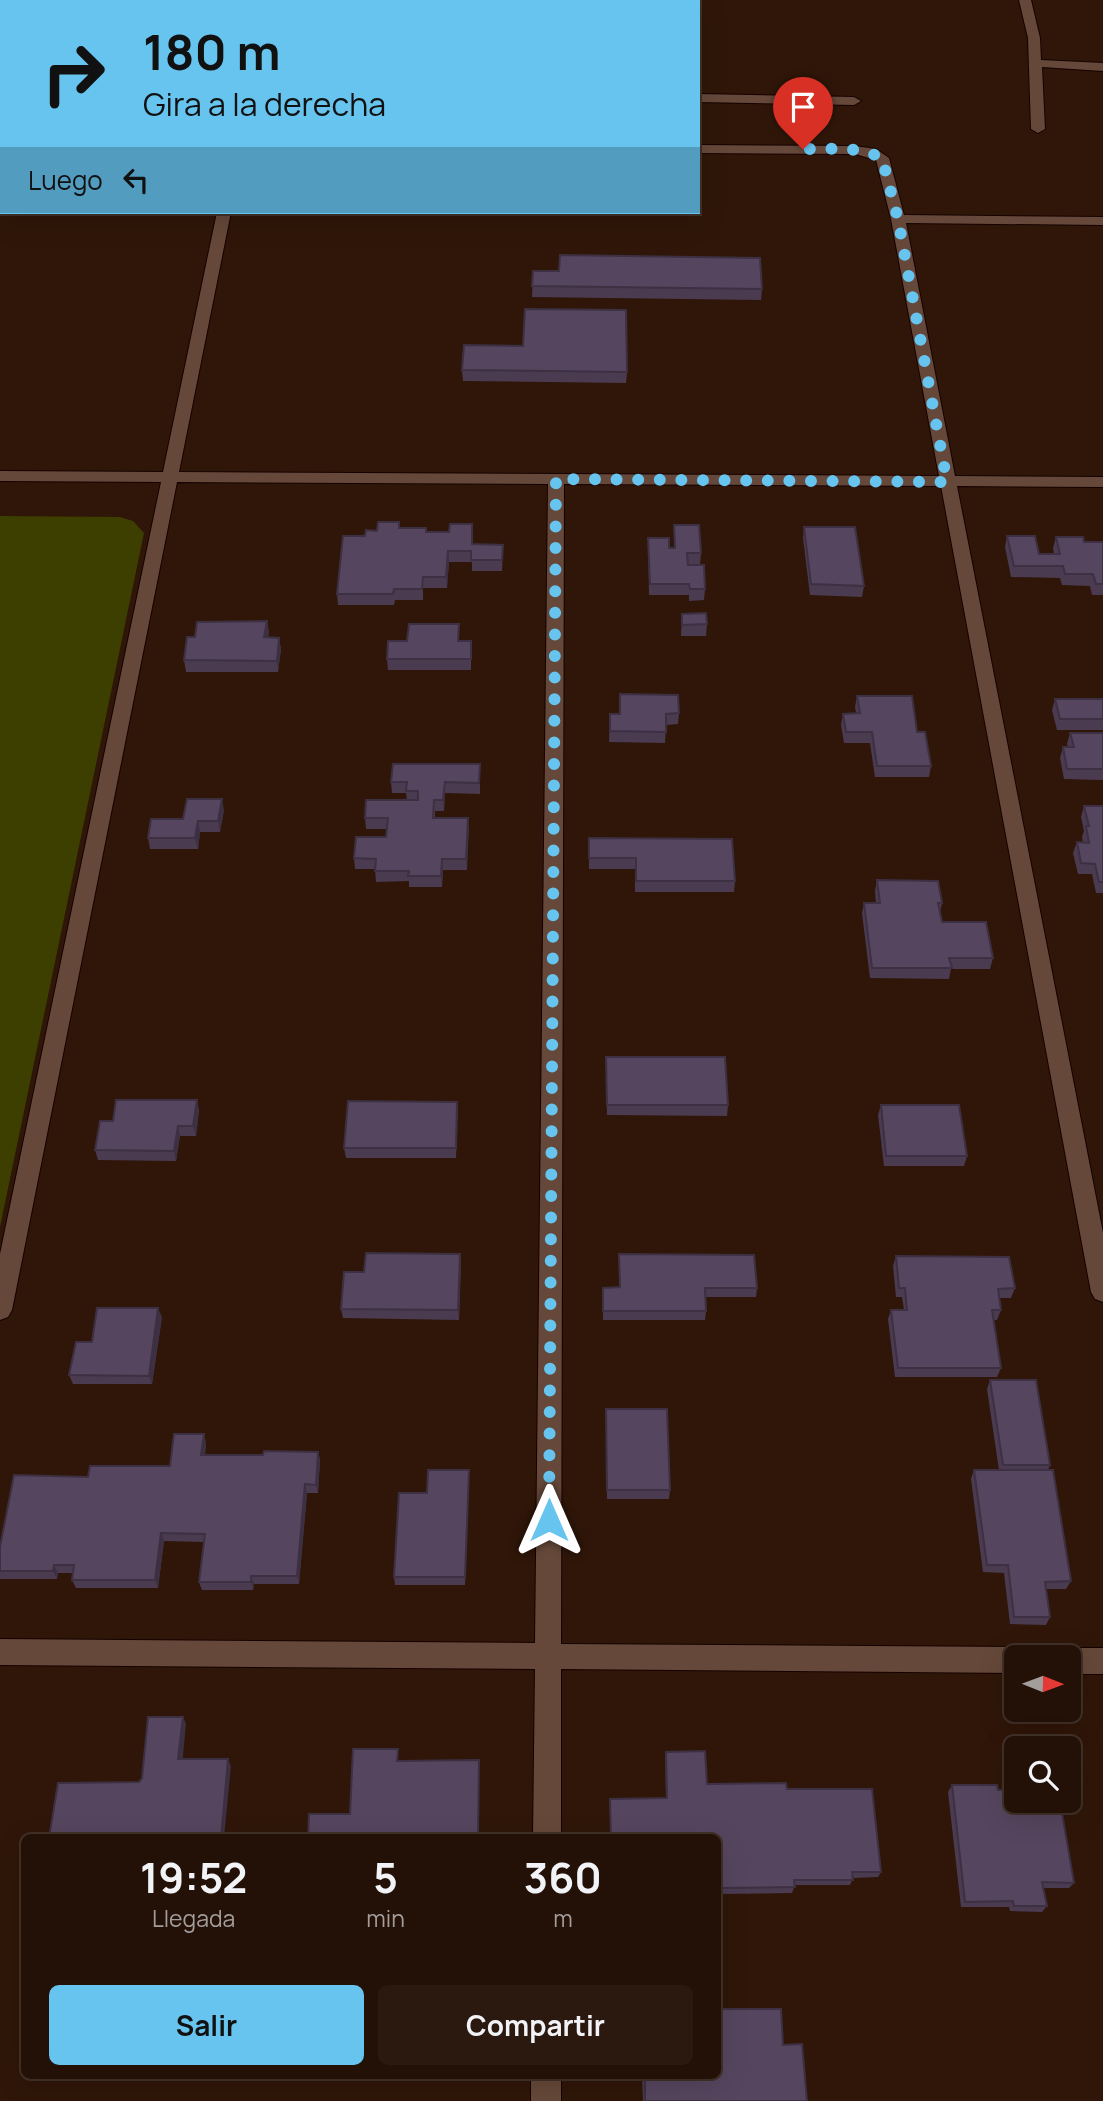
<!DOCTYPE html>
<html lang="es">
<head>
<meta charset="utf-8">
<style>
	body { margin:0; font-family:Manrope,sans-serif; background:#2b1910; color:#f1f3f6; height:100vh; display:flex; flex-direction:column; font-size:26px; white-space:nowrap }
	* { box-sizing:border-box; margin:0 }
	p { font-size:23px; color:#a39d9b }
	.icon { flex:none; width:38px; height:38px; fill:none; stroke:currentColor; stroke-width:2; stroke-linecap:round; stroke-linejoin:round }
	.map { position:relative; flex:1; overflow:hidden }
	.drawer { position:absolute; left:21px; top:1834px; width:700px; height:245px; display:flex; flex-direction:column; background:#231006; border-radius:10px; box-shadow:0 7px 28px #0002,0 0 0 2px #403028 }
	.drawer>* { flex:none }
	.banner { position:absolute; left:0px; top:0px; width:700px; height:214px; box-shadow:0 7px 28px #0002,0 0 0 2px #403028; background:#67c4ef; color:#111; overflow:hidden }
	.needle { width:46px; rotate:91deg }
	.controls { position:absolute; left:1004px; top:1645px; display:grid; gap:14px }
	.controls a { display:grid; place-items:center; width:77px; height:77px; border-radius:10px; background:#231006; box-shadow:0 7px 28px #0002,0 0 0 2px #403028; font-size:35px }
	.pin { position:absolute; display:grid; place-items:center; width:60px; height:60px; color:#fff; margin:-72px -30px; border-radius:50% 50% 50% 0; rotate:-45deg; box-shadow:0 0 7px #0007 }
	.pin .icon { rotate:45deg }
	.me { position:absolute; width:77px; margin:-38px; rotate:0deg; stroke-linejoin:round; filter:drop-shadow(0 0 5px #0008) }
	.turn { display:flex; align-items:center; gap:24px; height:147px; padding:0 28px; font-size:32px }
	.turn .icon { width:91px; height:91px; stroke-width:2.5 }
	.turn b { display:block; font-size:49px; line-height:60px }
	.then { display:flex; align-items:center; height:66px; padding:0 28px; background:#0003; gap:14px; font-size:26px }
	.eta { display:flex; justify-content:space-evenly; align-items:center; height:119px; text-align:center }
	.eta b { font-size:42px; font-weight:700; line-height:49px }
	.primary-button { display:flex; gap:14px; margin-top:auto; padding:14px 28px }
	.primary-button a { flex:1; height:80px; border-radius:10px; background:#67c4ef; color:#111; font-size:28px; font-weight:700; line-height:80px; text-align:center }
	.primary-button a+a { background:#2b1910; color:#f1f3f6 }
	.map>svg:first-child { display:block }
	.green { fill:#3d3f00 }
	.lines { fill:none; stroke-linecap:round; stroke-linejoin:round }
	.street-casing { stroke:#150200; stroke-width:2 }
	.street { fill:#654839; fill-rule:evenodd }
	.wall { fill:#4a3b51 }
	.shaded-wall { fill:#3c3042 }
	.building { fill:#56455e; stroke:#3c3042; stroke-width:2 }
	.route { stroke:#67c4ef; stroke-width:12; stroke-dasharray:0 21.6 }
</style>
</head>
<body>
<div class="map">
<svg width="1103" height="2101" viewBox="0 0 1103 2101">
	<rect width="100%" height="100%" fill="#2f1608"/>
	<polygon class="green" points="0,516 120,517 133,521 144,533 0,1227"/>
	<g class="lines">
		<g class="street-casing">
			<g id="street">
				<polygon points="426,0 438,0 425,2"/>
				<polygon points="1019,0 1031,0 1040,38 1041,60 1103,63 1103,71 1042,67 1045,129 1038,133 1031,129 1028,38"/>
				<polygon points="698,94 854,97 861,101 854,105 698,102"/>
				<rect x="0" y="106" width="2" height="8"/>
				<polygon points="698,145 855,146 876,149 889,158 904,215 1103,217 1103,225 906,223 955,476 1103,477 1103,487 957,486 1103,1233 1103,1302 1095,1299 1091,1292 941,486 564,484 561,1644 1017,1647 1026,1651 1029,1657 1017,1657 1017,1673 561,1669 561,1838 533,1838 535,1669 0,1665 0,1639 535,1643 548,484 177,482 12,1310 8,1317 0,1320 0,1254 161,482 0,481 0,471 163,472 217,212 231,212 179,472 939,476 891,219 876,160 855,154 698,153"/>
				<polygon points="1069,1648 1103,1648 1103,1674 1069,1674 1069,1657 1058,1657 1060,1652"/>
				<rect x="531" y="2076" width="30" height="25"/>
			</g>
		</g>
		<use href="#street" class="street"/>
	</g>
	<g class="wall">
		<polygon points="533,271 559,271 762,289 761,300 532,297"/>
		<polygon points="462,370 627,372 626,383 463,381"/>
		<polygon points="674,525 701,553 700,564 705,589 704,600 689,601 689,595 649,595 648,538 669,548 674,548"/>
		<polygon points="804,527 864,586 862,597 810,595 803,538"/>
		<polygon points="400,528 427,532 473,544 503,545 502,571 472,571 472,562 449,562 447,588 423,588 423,600 395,600 394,605 338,605 337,594 365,536 377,531"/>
		<polygon points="1007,536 1039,554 1054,554 1053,548 1056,537 1084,542 1103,542 1103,595 1092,595 1090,586 1062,585 1060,578 1011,577 1005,547"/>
		<polygon points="682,614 707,624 706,636 681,636"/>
		<polygon points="267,621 269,633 268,637 279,638 281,649 278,672 186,672 184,660 195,637"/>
		<polygon points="459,641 471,641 471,670 388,670 387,659"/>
		<polygon points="857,696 917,732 931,766 929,777 875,777 870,743 844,743 841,725 843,714 856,713 855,707"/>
		<polygon points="1055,699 1103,699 1103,730 1057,730 1052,710"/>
		<polygon points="679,713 678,724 666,725 665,743 609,742 610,714"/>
		<polygon points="1070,733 1103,733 1103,780 1064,779 1060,758 1063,747 1068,747 1067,744"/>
		<polygon points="480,764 480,794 445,793 444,811 435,811 435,818 468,818 467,870 443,870 442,887 409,887 409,881 376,882 375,869 355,869 354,858 386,837 387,829 366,829 365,818 407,800 406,793 392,793 391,782"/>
		<polygon points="1084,806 1103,806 1103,893 1096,893 1092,874 1078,874 1073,853 1077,842 1083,843 1082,837 1084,831 1081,817"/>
		<polygon points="224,810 220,832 200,832 198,849 150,849 148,838 183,819"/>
		<polygon points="589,838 735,881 734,892 635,892 635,869 589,869"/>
		<polygon points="877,880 942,903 940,913 942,922 993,958 990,969 951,969 949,979 870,978 862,913 864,903 876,903 875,891"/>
		<polygon points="606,1057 728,1105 727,1116 607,1115"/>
		<polygon points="197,1100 199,1111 196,1136 180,1136 176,1161 98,1160 95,1150 113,1121"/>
		<polygon points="457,1102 456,1158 346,1158 344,1148"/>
		<polygon points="881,1105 967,1156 964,1166 884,1166 878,1115"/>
		<polygon points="460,1254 461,1263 459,1320 343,1318 341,1309 364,1272"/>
		<polygon points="619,1254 757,1288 756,1297 705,1297 706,1311 705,1320 603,1320 603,1288 619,1287"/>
		<polygon points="896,1256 1015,1288 1011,1298 999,1298 1001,1310 997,1320 993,1320 1001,1368 997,1377 895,1377 888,1319 891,1310 904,1310 902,1297 896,1297 893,1266"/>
		<polygon points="162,1317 152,1384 73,1384 69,1375 92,1342"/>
		<polygon points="990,1380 1050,1465 1048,1470 1071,1581 1066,1589 1046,1589 1050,1617 1046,1625 1010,1624 1004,1573 983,1572 971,1479 974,1470 999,1470 987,1389"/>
		<polygon points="606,1409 670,1490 669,1499 607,1499"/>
		<polygon points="206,1443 205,1455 263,1455 318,1452 320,1460 318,1493 307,1493 299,1584 254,1584 253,1590 202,1590 199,1582 204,1542 164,1541 158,1588 76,1588 72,1580 73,1573 58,1573 57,1579 0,1579 0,1547 170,1466"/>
		<polygon points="469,1479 465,1585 395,1585 394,1577 427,1493"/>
		<polygon points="666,1752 707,1784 787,1789 881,1872 878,1877 853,1878 850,1885 795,1885 792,1893 718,1894 718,1838 610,1838 610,1799 666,1798 665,1758"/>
		<polygon points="952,1785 998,1790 1074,1883 1069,1888 1043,1888 1047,1906 1042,1912 1010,1911 1009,1907 961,1907 948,1792"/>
		<polygon points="783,2045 807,2101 643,2101 642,2076 718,2076"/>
	</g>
	<g class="shaded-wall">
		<polygon points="448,551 449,562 447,588 446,577"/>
		<polygon points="267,621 269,633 266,648 264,637"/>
		<polygon points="279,638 281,649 278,672 277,661"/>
		<polygon points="445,782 445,793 444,811 443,800"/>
		<polygon points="222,799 224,810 220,832 218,821"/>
		<polygon points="468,818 469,829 467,870 466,859"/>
		<polygon points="198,821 200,832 198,849 195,838"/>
		<polygon points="442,859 443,870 442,887 441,876"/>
		<polygon points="197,1100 199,1111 196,1136 193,1126"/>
		<polygon points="457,1102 458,1112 456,1158 456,1148"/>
		<polygon points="178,1126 180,1136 176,1161 174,1151"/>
		<polygon points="460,1254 461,1263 459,1320 458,1310"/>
		<polygon points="158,1308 162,1317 152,1384 149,1376"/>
		<polygon points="204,1434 206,1443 204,1464 201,1455"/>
		<polygon points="318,1452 320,1460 318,1493 316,1485"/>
		<polygon points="469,1470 469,1479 465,1585 465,1577"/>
		<polygon points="305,1484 307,1493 299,1584 297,1576"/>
		<polygon points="161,1533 164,1541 158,1588 155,1580"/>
		<polygon points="54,1565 58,1573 57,1579 53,1571"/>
		<polygon points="251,1576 254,1584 253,1590 251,1582"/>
		<polygon points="183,1717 186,1724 182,1766 178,1759"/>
		<polygon points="228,1759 231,1766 224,1838 221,1838"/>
		<polygon points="479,1760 479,1838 478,1838"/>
	</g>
	<g class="building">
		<polygon points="560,255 760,258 762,289 532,286 533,271 559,271"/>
		<polygon points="525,309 626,310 627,372 462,370 464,345 523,346"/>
		<polygon points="378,522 399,522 399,528 426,528 426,532 449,532 450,524 472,524 472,544 503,545 502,560 471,560 471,551 448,551 446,577 423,577 422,589 394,589 393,594 337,594 343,536 365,536 366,530 377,531"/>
		<polygon points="674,525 699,525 701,553 687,553 688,565 704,565 705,589 690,589 689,584 650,584 648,538 669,538 669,548 675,548"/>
		<polygon points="804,527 855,527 864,586 811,584"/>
		<polygon points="1007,536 1035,536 1039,554 1060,554 1056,537 1083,537 1084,542 1103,542 1103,584 1096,584 1093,574 1065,574 1063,566 1014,566"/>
		<polygon points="706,613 707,624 682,625 682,614"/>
		<polygon points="267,621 264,637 279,638 277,661 184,660 187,637 195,637 197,622"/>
		<polygon points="409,624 459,624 458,641 471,641 471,659 387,659 388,641 407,641"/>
		<polygon points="620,694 678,695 679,713 666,714 666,732 610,731 610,714 620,714"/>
		<polygon points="857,696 912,696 917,732 925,732 931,766 877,766 872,732 846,732 843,714 860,713"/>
		<polygon points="1055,699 1103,699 1103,719 1060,719"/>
		<polygon points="1070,733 1103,733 1103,769 1067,769 1063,747 1074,747"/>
		<polygon points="393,764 480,764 479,783 445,782 443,800 434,800 433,818 468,818 466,859 442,859 441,876 408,876 409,871 375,871 376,859 354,858 356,837 386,837 388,818 365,818 366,800 418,800 418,791 406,791 407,782 391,782"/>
		<polygon points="187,799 222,799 218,821 198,821 195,838 148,838 151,819 183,819"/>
		<polygon points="1084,806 1103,806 1103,882 1099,882 1095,864 1081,863 1077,842 1089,843 1086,826 1089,826"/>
		<polygon points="589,838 732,839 735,881 636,881 636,858 589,858"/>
		<polygon points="877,880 938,881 942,903 938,903 942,922 986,922 993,958 949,958 952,968 872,968 864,903 880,903"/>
		<polygon points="606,1057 725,1057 728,1105 607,1105"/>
		<polygon points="116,1100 197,1100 193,1126 178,1126 174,1151 95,1150 100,1121 113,1121"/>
		<polygon points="348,1101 457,1102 456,1148 344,1148"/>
		<polygon points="881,1105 959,1105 967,1156 886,1156"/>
		<polygon points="366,1253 460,1254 458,1310 341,1309 344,1272 364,1272"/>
		<polygon points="619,1254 754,1255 757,1288 705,1288 706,1311 603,1311 603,1288 620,1287"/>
		<polygon points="896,1256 1009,1257 1015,1288 998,1289 1001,1310 992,1310 1001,1368 898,1368 891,1310 907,1310 905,1288 899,1288"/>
		<polygon points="97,1308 158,1308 149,1376 69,1375 76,1342 92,1342"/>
		<polygon points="990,1380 1036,1380 1050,1465 1003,1465"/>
		<polygon points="606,1409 667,1409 670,1490 607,1490"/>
		<polygon points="174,1434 204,1434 201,1455 263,1455 264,1451 318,1452 316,1485 305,1484 297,1576 251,1576 251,1582 199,1582 205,1534 161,1533 155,1580 72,1580 74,1565 54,1565 53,1571 0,1571 0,1547 14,1475 88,1477 90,1466 170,1466"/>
		<polygon points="428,1470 469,1470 465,1577 394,1577 399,1493 427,1493"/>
		<polygon points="974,1470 1053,1470 1071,1581 1045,1582 1050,1617 1014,1617 1008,1565 987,1565"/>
		<polygon points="148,1717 183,1717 178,1759 228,1759 221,1838 49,1838 58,1783 139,1782 142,1778"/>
		<polygon points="353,1749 398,1749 397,1761 479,1760 478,1838 308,1838 309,1814 350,1814"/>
		<polygon points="705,1751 707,1784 786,1783 787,1789 872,1789 881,1872 852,1872 853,1880 794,1880 795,1887 718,1888 718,1838 611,1838 610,1799 667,1798 666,1752"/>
		<polygon points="952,1785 997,1785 998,1790 1017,1790 1017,1801 1060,1801 1074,1883 1042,1882 1047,1906 1014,1906 1013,1901 965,1902"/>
		<polygon points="718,2009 781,2009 783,2045 802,2044 807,2101 645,2101 645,2076 718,2076"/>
	</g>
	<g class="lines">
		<path class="route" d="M549,1520l7,-1041 391,3 -49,-263 -16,-61c-24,-12 -53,-9 -79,-9"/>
	</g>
</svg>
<div class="controls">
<a><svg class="needle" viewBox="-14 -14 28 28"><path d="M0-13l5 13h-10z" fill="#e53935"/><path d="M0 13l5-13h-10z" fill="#a39d9b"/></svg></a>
<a><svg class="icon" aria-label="search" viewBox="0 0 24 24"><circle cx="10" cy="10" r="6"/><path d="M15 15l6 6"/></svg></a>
</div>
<div class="pin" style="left:803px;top:149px;background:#d93025"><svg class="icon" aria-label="arrive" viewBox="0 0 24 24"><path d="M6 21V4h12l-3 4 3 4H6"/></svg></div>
<svg class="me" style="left:549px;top:1520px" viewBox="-20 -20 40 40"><path d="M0-17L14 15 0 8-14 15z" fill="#67c4ef" stroke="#fff" stroke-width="4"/></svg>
<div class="banner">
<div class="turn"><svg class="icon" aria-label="right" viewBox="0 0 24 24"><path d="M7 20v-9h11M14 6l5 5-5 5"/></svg><div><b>180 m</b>Gira a la derecha</div></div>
<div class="then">Luego<svg class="icon" aria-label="left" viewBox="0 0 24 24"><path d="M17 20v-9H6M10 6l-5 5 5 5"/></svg></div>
</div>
<section class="drawer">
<div class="eta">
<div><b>19:52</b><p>Llegada</p></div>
<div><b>5</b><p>min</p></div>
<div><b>360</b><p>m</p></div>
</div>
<div class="primary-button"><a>Salir</a><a>Compartir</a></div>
</section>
</div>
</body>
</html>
